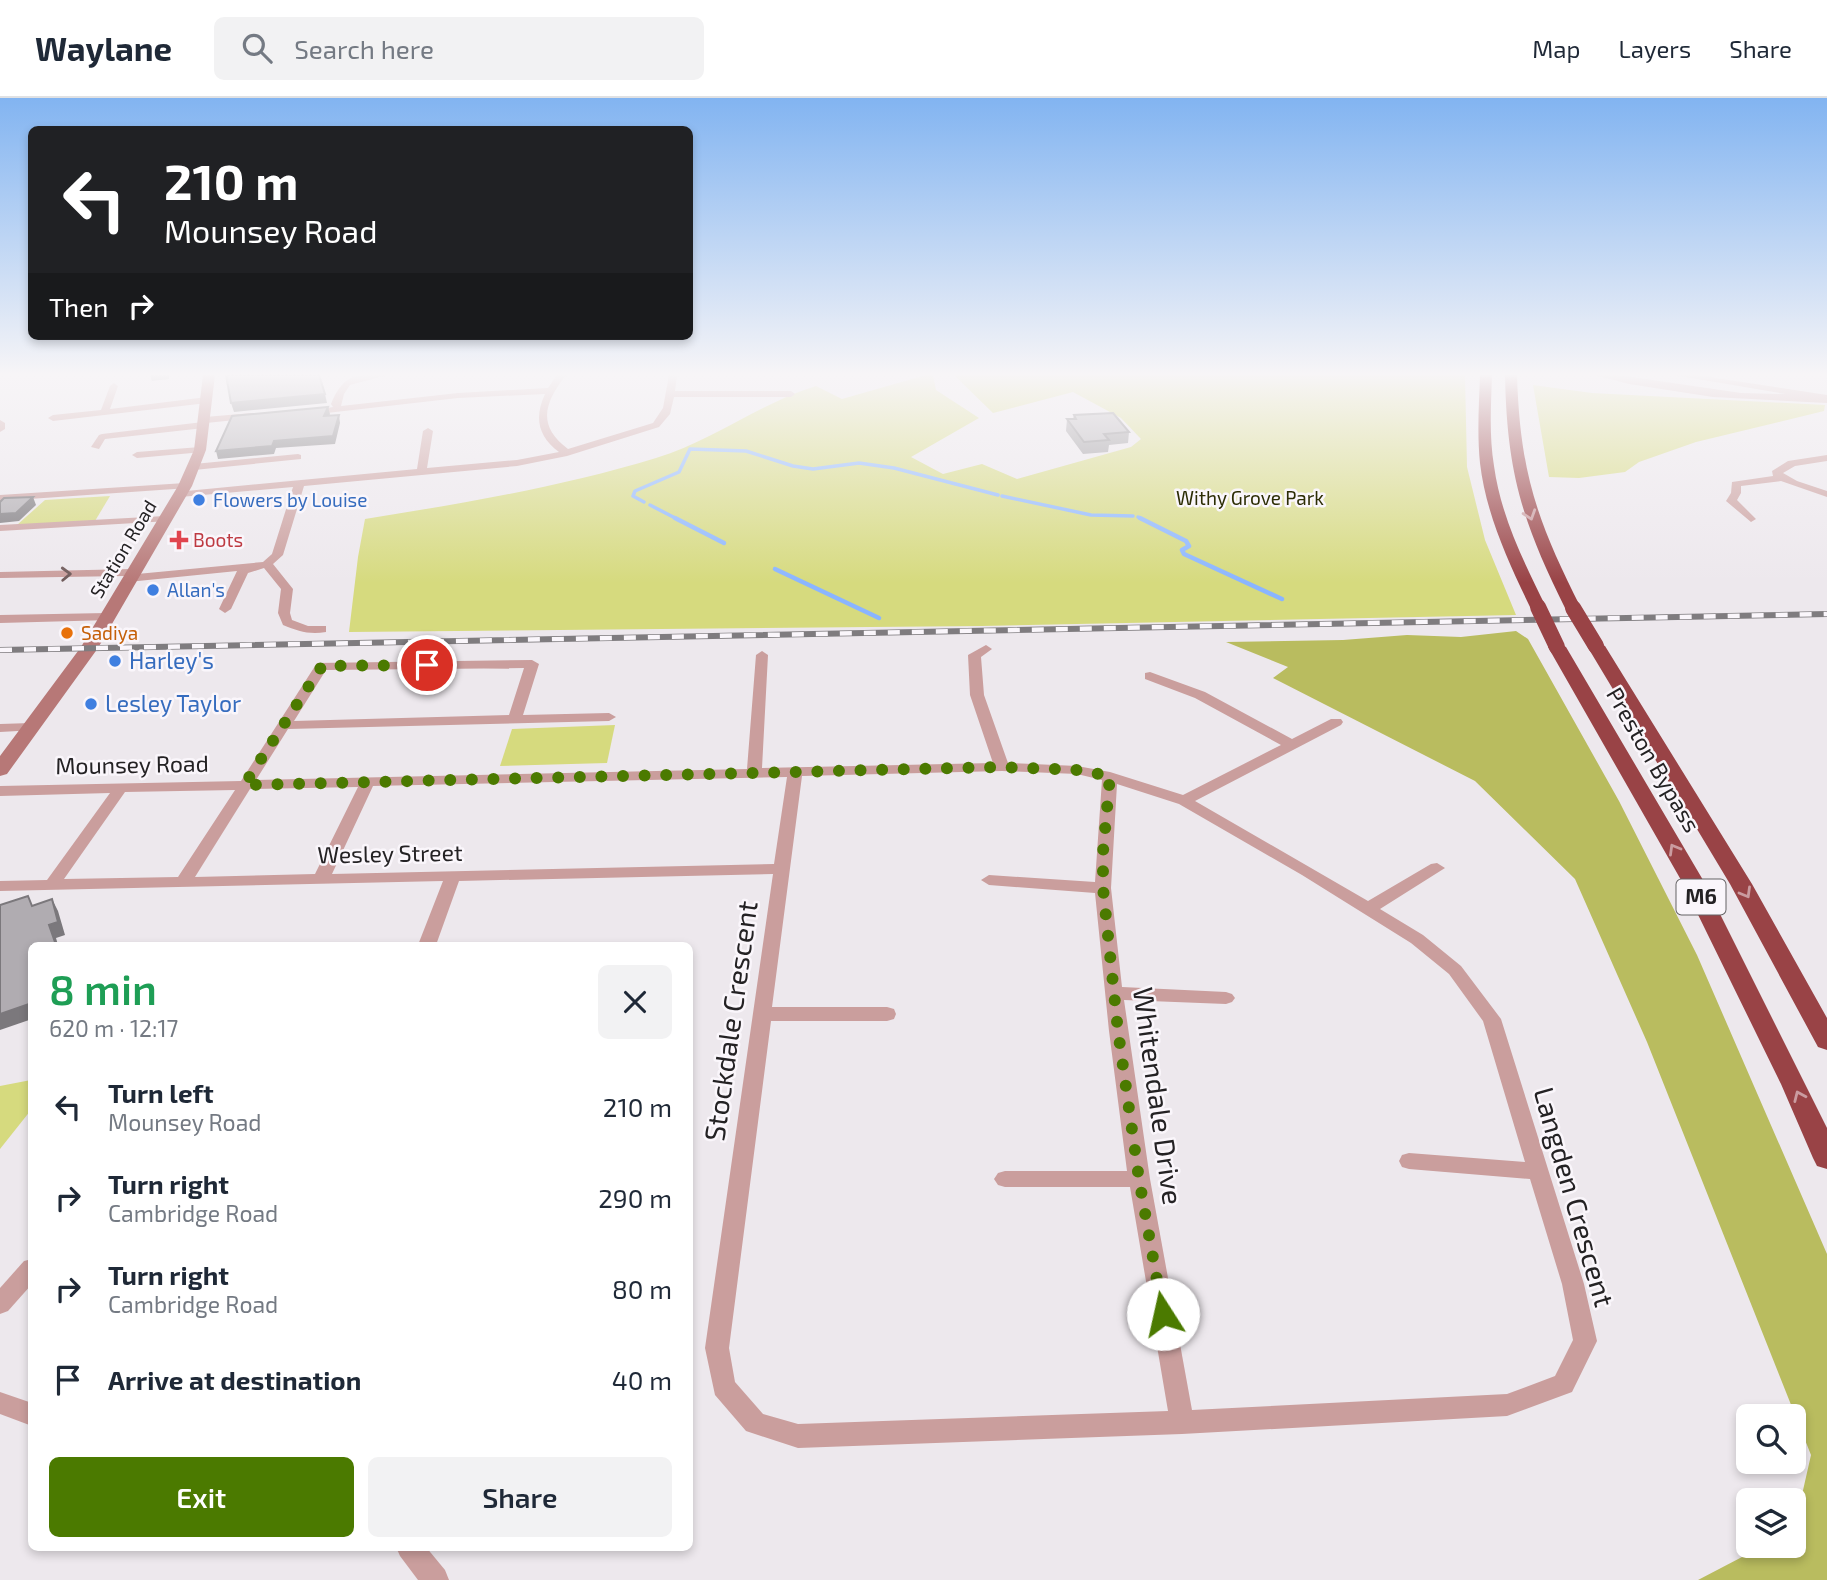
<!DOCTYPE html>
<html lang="en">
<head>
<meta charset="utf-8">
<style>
	body { margin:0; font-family:"Exo 2",sans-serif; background:#f2f2f3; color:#1f2937; height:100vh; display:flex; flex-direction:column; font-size:26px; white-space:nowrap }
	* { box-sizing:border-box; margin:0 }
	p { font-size:23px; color:#747a83 }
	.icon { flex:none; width:38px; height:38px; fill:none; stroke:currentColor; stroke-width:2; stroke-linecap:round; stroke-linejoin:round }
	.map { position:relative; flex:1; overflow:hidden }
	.panel { position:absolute; left:28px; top:844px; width:665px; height:609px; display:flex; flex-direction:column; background:#fff; border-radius:10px; box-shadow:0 4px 10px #0003 }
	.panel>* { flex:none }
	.top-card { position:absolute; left:28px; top:28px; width:665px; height:214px; border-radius:10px; box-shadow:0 4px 10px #0003; background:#202124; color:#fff; overflow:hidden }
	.tools { position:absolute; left:1736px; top:1306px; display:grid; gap:14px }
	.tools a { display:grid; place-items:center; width:70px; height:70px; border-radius:10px; background:#fff; box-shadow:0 4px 10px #0003; font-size:35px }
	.pin { position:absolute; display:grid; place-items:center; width:60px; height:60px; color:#fff; margin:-30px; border:4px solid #fff; border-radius:50%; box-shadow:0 2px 7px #0007 }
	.me { position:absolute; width:77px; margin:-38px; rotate:350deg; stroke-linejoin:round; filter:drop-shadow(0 0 5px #0008) }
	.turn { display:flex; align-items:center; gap:24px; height:147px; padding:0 21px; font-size:32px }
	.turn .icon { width:91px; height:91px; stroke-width:2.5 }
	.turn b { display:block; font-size:49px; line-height:60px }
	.then { display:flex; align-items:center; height:66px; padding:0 21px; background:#0003; gap:14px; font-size:26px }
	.round { display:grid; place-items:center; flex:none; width:74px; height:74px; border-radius:10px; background:#f2f2f3 }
	.summary { display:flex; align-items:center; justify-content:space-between; height:119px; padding:0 21px }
	h1 { font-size:42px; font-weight:600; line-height:52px; color:#1e9e55 }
	.primary-button { display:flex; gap:14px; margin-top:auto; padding:14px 21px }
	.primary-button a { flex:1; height:80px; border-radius:10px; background:#4b7a00; color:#fff; font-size:28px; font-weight:600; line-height:80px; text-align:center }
	.primary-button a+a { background:#f2f2f3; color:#1f2937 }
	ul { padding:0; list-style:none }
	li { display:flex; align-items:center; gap:21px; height:91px; padding:0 21px }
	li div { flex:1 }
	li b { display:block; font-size:26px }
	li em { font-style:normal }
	header { display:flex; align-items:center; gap:42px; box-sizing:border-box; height:98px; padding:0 35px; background:#fff; border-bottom:2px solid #e0e1e3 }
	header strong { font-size:33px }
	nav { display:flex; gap:38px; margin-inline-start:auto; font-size:24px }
	.search { width:490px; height:63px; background:#f2f2f3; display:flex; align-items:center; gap:18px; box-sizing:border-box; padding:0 24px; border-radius:10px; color:#747a83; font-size:26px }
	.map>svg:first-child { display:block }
	.green { fill:#d6da7e }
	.forest { fill:#b9bc5f }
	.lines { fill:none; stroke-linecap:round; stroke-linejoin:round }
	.stream-far1 { stroke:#8ab5ff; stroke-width:3.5 }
	.stream { stroke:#8ab5ff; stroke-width:4.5 }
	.minor { fill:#ca9e9d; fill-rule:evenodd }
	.tertiary { fill:#ca9e9d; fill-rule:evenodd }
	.secondary { fill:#b77877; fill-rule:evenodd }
	.motorway { fill:#994346; fill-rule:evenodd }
	.rail-casing { stroke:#7f7c7f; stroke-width:6 }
	.rail { stroke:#faf6fb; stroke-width:4.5; stroke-dasharray:12; stroke-linecap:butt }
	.motorway-bridge { stroke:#994346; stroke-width:16 }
	.wall { fill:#979498 }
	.shaded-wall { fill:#7b787c }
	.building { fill:#b0acb1; stroke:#7b787c; stroke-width:2 }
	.oneway { stroke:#ca9ca0 }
	.oneway2 { stroke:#6f5a5a }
	.route { stroke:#4b7a00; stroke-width:12; stroke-dasharray:0 21.6 }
	.shop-dot { fill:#3f7fe0; stroke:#faf6fb; stroke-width:2.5 }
	.health-dot { fill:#e0444e; stroke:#faf6fb; stroke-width:2.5 }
	.food-dot { fill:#e8710a; stroke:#faf6fb; stroke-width:2.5 }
	.labels { text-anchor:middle; stroke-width:5; stroke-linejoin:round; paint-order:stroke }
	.far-park-label { font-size:19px; fill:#2c2d04; stroke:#faf6fb }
	.far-shop-label { font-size:19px; fill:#366cbe; stroke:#faf6fb; text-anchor:start }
	.far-health-label { font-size:19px; fill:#be3a42; stroke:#faf6fb; text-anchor:start }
	.far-street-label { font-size:19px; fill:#242224; stroke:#faf6fb }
	.far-food-label { font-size:19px; fill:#c56008; stroke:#faf6fb; text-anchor:start }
	.shield { fill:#faf6fb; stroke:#646264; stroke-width:2 }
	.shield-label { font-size:21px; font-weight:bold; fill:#242224 }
	.shop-label { font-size:23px; fill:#366cbe; stroke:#faf6fb; text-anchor:start }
	.street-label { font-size:23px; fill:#242224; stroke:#faf6fb }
	.near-street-label { font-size:28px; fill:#242224; stroke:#faf6fb }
</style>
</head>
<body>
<header>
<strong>Waylane</strong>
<div class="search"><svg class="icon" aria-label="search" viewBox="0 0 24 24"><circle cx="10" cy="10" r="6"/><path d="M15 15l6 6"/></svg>Search here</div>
<nav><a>Map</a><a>Layers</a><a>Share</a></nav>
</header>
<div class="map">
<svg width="1827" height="1482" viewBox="0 0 1827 1482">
	<rect width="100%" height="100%" fill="#ede8ed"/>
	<g class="green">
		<path d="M926,277h7l3,15 43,28 -68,39 32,17 39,-10 35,15 114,-32 10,-8 -20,-21 -48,-26 -80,21 -39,-38h511l2,92 18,73 31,75 -535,11 -632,6 9,-75 7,-38c99,-16 196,-32 291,-61 57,-17 104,-55 160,-72l26,13z"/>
		<polygon points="1533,287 1592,295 1825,307 1824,313 1696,344 1639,364 1625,374 1579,380 1549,379"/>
		<polygon points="110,398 95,423 17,427 45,402"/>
		<polygon points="615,627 607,665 500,668 512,631"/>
		<polygon points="31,982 31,1012 0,1051 0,988"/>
	</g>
	<polygon class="forest" points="1516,533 1528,541 1619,703 1697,857 1827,1156 1827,1482 1698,1482 1765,1447 1794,1447 1794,1432 1811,1357 1647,944 1575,781 1475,683 1273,580 1288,569 1226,544 1343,542 1407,537 1461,539"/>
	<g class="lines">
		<g class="stream-far1">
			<polyline points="1002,398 1091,417 1133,418"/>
			<polyline points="644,404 633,398 635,393 679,374 690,351 746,353 793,368 813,371 859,365 894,370 998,397"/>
			<polyline points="650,407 679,422"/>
			<polyline points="1138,419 1144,422"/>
		</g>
		<g class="stream">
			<polyline points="675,420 724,445"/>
			<polyline points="1140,420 1186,443 1189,448 1182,452 1184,456 1282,501"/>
			<polyline points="775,471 879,520"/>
		</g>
		<g class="minor">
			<path d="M387,277l-37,10 -6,9 -3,12 117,-13 90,-5 9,-13h9c-22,28 -29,51 2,74l85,-26 10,-15 6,-33h8l-2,16h116l4,3 -4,3h-117l-4,17 -11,13 -92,29 -50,10 -213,20 -21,69 -10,9 20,25 -3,24 2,7 16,6h18v6c-17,3 -28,-1 -43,-7l-5,-12 3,-24 -17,-21 -16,5 -17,36 -6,4 -6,-4 18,-38 -109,11 -4,-2v-4l-124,2v-6l132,-3 4,1 1,4 126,-12 9,-8 21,-67 -113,10 -5,-3 1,-2 241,-23 6,-38 5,-3 5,3 -6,37 90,-8 42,-8c-21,-16 -25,-34 -14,-58l-87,4 -149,17 -5,-3 29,-5 -2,-3c13,-32 26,-29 56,-29z"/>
			<polygon points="1674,277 1696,277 1827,297 1827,303"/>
			<polygon points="114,285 118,288 110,311 207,299 211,302 207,305 53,323 48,320 53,317 101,312 110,288"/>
			<polygon points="252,315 257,318 255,320 206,325 209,327 204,330 105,341 99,351 91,349 99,337 102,336 203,324 200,322 205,319"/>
			<polygon points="0,322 5,325 5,331 0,334"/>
			<polygon points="200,349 203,350 203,354 137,360 132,357 137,354"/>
			<polygon points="298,356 301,357 301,361 194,372 189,369 194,366"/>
			<polygon points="1827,357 1827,363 1795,368 1783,375 1797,383 1827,393 1827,399 1781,383 1741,388 1741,395 1737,402 1756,421 1751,424 1726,403 1731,395 1732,384 1773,378 1772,373 1788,363"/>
			<polygon points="185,385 190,388 189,390 0,403 0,397"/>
			<polygon points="165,418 170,421 169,423 0,433 0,427"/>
			<polygon points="107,515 111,516 111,522 0,525 0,517"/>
			<path d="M986,547l6,4 -11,8 3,38 24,68 69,3 33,6 73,23 98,-50 -86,-47 -50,-19v-6l5,-1 55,20 87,47 39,-20h10l2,3 -2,3 -146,76 173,100 63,-37 6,-1 8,5 -65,41 43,26 38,31 40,53 83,265 13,57 -25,51 -65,24 -325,18 -384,14 -52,-17 -31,-36 -10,-47 68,-474 -314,7 -23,64h-18l25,-64 -443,10v-10l47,-1 63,-87 -110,3v-10l241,-5 76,-118 215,-3 7,4 -16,51 86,-2 7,4 -7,4 -321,8 -32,51 491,-11 9,-114 6,-4 6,4 -6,113 231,-5 -23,-68 -2,-40zM524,570l-15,47 -215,6 32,-51zM1002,673l75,3 25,6 -7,102 -106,-7 -8,5 8,5 106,8 14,138 18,140h-122l-7,2 -4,6 4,6 7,2h125l38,224 -370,13 -35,-10 -28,-32 -6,-34 42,-327h116l7,-2 2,-5 -2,-5 -7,-2h-115l30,-231zM787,679l-13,87 -442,10 41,-88zM1117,686l62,20 123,71 109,68 38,31 34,47 42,141 -116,-9 -7,2 -3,6 3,6 7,2 121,10 32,105 11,56 -18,36 -48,18 -315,16 -42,-231 -26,-179 102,4 6,-2 3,-4 -3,-4 -6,-2 -104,-5 -11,-99zM358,689l-43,87 -120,3 55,-88zM235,692l-57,87 -114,2 61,-87z"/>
			<polygon points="31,625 36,626 38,629 36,632 0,634 0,626"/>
			<polygon points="32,1161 32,1186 8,1213 0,1216 0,1190 24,1163"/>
			<polygon points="0,1294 32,1305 32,1328 0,1316"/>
			<polygon points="396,1449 426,1449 445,1472 449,1482 418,1482 400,1458"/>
		</g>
		<polygon class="tertiary" points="1595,277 1618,277 1741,295 1827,297 1827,305 1713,299 1629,286"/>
		<polygon class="secondary" points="203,277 215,277 206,352 192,388 98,550 7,676 0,678 0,658 81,549 178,388 194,352"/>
		<g class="motorway">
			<path d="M1480,277h12c-1,30 -3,61 2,91 7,51 30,96 52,141l-2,3h-12l-2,-3c-22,-46 -44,-93 -50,-144 -3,-29 -1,-59 0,-88z"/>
			<path d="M1505,277h12c3,98 20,146 64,233l-2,3h-12l-2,-3c-43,-87 -58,-135 -60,-233z"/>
			<polygon points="1596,543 1605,548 1752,786 1827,920 1827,952 1818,949 1730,786 1587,548"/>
			<polygon points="1557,544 1566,549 1703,782 1827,1030 1827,1071 1817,1068 1813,1060 1781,986 1681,782 1548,549"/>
		</g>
		<g class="rail-casing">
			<polyline id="rail" points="0,552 1827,516"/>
		</g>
		<use href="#rail" class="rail"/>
		<g class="motorway-bridge">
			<polyline points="1538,509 1557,549"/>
			<polyline points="1573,510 1596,548"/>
		</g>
	</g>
	<polygon class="wall" points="1074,317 1129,334 1128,345 1109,347 1108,354 1083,356 1066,333 1067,321 1073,321"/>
	<g class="shaded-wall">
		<polygon points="150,277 169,277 169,281 152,283"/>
		<polygon points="325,296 327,305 234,314 231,305"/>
		<polygon points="328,309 330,316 326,326 324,318"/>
		<polygon points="339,317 340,325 335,346 276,350 274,356 218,361 216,353 274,343"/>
		<polygon points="33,399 36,407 19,423 0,425 0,416"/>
		<polygon points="52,801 58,813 65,837 56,840 58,847 56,847 49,827"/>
		<polygon points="32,905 32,921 0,932 0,916"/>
	</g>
	<g class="building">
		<polygon points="226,277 319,277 325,296 231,305"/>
		<polygon points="328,309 324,318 339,317 333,338 274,343 272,348 216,353 232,318"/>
		<polygon points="1113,315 1129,334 1104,336 1109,342 1084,344 1067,321 1076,321 1074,317"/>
		<polygon points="33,399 16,415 0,416 0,404 4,400"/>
		<polygon points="28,798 32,808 52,801 58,824 49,827 56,847 32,847 32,905 0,916 0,807"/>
	</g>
	<defs><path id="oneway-chevron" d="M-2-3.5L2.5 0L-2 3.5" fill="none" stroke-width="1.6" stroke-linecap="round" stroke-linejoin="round" transform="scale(1.75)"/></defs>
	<g class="oneway">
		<use href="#oneway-chevron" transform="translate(1530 417) rotate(72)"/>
		<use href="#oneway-chevron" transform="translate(1674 751) rotate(-120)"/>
		<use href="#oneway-chevron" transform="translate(1746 795) rotate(60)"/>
		<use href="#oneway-chevron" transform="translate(1799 998) rotate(-114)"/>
	</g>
	<use class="oneway2" href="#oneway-chevron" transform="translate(66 476) rotate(-2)"/>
	<linearGradient id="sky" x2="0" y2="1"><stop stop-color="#82b4f1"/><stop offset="0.57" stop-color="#f7f5f7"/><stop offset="1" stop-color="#f7f5f7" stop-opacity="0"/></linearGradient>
	<rect width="1827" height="485" fill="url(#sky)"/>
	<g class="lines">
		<polyline class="route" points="427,567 322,568 244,687 1002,669 1077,672 1110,678 1103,754 1103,790 1118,933 1139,1081 1163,1216"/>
	</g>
	<g class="shop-dot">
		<circle cx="199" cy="402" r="7"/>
		<circle cx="153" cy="492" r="7"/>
		<circle cx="115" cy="563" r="7"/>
		<circle cx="91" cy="606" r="7"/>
	</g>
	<path class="health-dot" d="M175.5 431.5h7v7h7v7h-7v7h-7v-7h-7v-7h7z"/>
	<circle class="food-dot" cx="67" cy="535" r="7"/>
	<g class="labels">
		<g class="far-park-label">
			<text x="1250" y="407">Withy Grove Park</text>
		</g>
		<g class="far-shop-label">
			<text x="213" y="409">Flowers by Louise</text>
			<text x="167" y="499">Allan's</text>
		</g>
		<g class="far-health-label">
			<text x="193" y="449">Boots</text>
		</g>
		<g class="far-street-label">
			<text transform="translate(123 451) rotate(-59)" y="7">Station Road</text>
		</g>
		<g class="far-food-label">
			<text x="81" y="542">Sadiya</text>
		</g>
		<rect class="shield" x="1676.5" y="781.5" width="49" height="35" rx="5"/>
		<g class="shield-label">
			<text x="1701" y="806">M6</text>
		</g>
		<g class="shop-label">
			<text x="129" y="571">Harley's</text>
			<text x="105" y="614">Lesley Taylor</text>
		</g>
		<g class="street-label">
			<text transform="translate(1653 662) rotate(60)" y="8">Preston Bypass</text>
			<text transform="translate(132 667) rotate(-1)" y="8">Mounsey Road</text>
			<text transform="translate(390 756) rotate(-1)" y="8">Wesley Street</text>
		</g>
		<g class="near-street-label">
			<text transform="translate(731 923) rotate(-82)" y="10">Stockdale Crescent</text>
			<text transform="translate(1158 998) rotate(82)" y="10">Whitendale Drive</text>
			<text transform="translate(1574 1099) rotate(74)" y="10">Langden Crescent</text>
		</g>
	</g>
</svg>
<div class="tools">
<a><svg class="icon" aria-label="search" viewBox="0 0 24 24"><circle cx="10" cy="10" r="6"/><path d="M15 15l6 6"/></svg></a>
<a><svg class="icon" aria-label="layers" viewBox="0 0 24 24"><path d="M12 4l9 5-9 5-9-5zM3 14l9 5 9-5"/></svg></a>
</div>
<div class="pin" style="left:427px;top:567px;background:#d93025"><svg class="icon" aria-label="arrive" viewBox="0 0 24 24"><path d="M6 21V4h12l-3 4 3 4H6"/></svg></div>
<svg class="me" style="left:1163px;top:1216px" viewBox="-20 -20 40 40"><circle r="19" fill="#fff"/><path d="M0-13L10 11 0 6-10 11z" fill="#4b7a00"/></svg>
<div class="top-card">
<div class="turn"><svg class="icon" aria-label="left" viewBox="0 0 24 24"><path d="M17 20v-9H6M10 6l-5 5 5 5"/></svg><div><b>210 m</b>Mounsey Road</div></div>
<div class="then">Then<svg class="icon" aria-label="right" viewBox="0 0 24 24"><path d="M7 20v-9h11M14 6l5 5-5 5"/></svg></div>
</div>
<section class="panel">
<div class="summary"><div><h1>8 min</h1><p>620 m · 12:17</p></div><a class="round"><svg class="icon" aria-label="close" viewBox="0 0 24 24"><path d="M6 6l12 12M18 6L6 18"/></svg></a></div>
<ul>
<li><svg class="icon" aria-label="left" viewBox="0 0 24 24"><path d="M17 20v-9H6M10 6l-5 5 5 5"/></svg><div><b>Turn left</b><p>Mounsey Road</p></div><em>210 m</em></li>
<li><svg class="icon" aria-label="right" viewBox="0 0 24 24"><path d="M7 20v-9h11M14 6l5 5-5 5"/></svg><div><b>Turn right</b><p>Cambridge Road</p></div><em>290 m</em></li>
<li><svg class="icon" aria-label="right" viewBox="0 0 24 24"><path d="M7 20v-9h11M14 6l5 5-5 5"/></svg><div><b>Turn right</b><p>Cambridge Road</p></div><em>80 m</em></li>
<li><svg class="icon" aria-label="arrive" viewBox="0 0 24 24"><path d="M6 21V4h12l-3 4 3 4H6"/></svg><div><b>Arrive at destination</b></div><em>40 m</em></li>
</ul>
<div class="primary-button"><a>Exit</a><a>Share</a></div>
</section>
</div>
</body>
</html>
